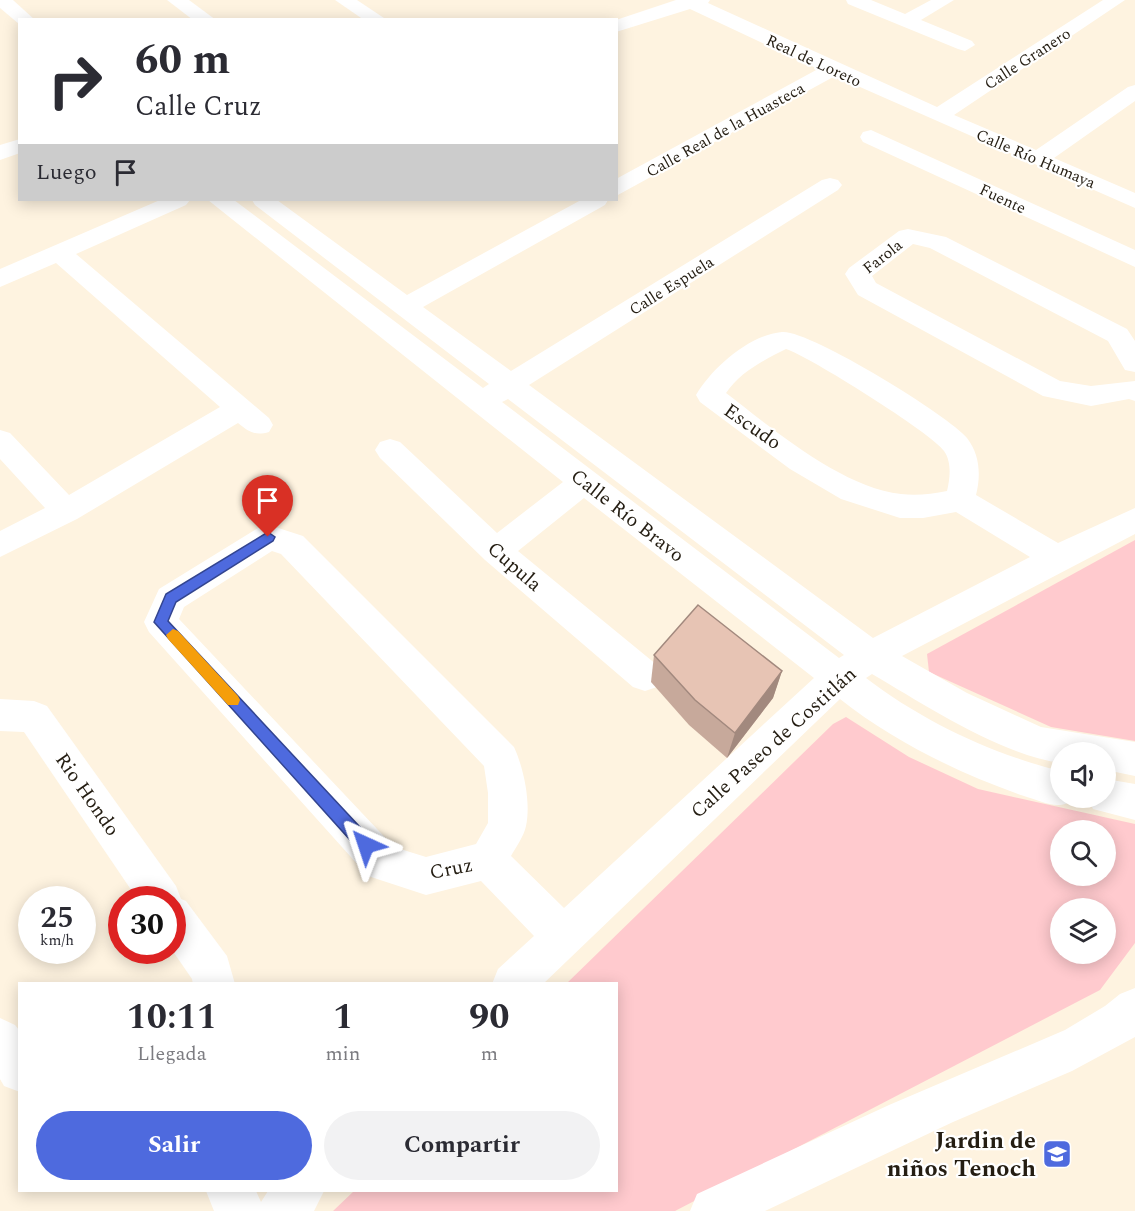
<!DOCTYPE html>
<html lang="es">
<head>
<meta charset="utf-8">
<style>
	body { margin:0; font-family:Spectral,serif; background:#f2f2f3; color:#2b2b33; height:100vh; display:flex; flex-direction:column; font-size:22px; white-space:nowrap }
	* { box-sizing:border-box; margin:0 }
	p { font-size:20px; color:#7c7c81 }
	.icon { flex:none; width:33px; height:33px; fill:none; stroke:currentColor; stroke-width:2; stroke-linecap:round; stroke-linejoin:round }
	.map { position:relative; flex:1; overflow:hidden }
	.details { position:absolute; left:18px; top:982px; width:600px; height:210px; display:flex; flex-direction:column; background:#fff; border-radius:0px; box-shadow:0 3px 15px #0003 }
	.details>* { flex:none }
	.hud { position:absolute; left:18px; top:18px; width:600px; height:183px; border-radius:0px; box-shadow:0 3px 15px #0003; background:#fff; color:#2b2b33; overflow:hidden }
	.fabs { position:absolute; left:1050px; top:742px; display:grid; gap:12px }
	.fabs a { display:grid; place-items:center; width:66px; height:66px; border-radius:50%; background:#fff; box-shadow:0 3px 15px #0003; font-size:30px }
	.speed { position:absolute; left:18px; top:886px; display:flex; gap:12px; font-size:30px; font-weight:700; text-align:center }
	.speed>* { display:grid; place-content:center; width:78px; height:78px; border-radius:50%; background:#fff; box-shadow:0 3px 15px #0003; line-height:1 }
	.speed small { font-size:15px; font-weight:400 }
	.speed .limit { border:9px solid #d22; background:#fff; color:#111 }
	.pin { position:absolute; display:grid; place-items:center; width:51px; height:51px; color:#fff; margin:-62px -26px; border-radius:50% 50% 50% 0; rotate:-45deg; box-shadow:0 0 6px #0007 }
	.pin .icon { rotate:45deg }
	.me { position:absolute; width:66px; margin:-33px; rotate:318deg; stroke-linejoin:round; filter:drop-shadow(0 0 4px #0008) }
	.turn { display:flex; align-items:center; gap:21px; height:126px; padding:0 18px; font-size:27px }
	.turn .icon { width:78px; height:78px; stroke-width:2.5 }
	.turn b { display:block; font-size:42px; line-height:51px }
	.then { display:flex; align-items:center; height:57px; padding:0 18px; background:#0003; gap:12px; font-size:22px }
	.eta { display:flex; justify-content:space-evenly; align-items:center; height:102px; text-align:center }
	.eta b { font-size:36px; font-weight:700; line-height:42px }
	.cta { display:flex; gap:12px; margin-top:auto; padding:12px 18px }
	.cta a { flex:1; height:69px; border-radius:36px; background:#4e6ade; color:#fff; font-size:24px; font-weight:700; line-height:69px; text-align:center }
	.cta a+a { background:#f2f2f3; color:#2b2b33 }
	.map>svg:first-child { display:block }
	.green { fill:#ffcace; fill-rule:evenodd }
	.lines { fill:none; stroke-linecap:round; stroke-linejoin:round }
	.minor { fill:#fff; fill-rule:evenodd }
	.wall { fill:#c7a99b }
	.shaded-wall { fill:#a2897e }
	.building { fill:#e7c4b4; stroke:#a2897e; stroke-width:1.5 }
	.route { fill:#4e6ade; stroke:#334590; stroke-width:1.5 }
	.slow { fill:#f59e0b }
	.labels { text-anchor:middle; stroke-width:4.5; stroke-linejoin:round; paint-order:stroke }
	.far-street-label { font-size:16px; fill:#241d12; stroke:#fff }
	.street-label { font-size:20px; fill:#241d12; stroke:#fff }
	.near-poi-label { font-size:24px; font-weight:bold; fill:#241d12; stroke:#fff; text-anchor:end }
</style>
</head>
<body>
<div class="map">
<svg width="1135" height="1211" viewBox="0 0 1135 1211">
	<rect width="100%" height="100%" fill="#fef3e0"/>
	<g class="green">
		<polygon points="1135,540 1135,741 1051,727 929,672 927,654"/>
		<path d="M846,717l63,40 69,32 157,35v119l-35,47 -425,221h-342l21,-20h262v-207h-50l267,-260zM1060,831h46v45h-46zM1060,909h46v45h-46z"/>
	</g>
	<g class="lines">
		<g class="minor">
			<polygon points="0,0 13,0 35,20 20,20 19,24 0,8"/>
			<polygon points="167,0 189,0 216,20 193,20"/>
			<polygon points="335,0 357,0 387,20 364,20"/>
			<polygon points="676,0 710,0 708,3 937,107 1103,0 1125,0 954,115 1036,150 1128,87 1135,85 1135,101 1054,158 1135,193 1135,208 835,76 616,196 616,179 818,69 690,9 616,32 616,20"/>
			<polygon points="846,0 871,0 905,14 931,0 954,0 921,20 972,41 975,45 965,51 958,49 848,4"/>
			<polygon points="871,130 1135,250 1135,267 863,142 860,137 863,132"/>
			<polygon points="20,139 20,153 0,160 0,145"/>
			<path d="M830,178l8,2 4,5 -4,5 -309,195 344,253 157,-81 -74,-45 -33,6h-23l-59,-19 -51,-30 -90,-67 -4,-7c16,-27 53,-60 86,-63 26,-3 168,84 185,106 13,17 14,37 9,57l82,48 77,-35v26l-233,122 65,37 74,34 94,15v34l-29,-6v-17h-46v10c-63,-10 -133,-57 -188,-89l-6,4c56,43 126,76 194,93v27h14l-1,2c-3,2 -9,5 -13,5 -10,1 -26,-6 -36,-9 -64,-22 -131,-55 -184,-97l-297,285h-51l6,-15 36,-33 -53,-55 -55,14 -58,-19 -219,-244 -5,-10 15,-33 99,-61 11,-3 34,11 211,211c10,22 17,56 12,79 -2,10 -10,21 -15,30l53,52 250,-230 -230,-180 -66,53 139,114 5,11 -5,11 -12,4 -12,-4 -148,-127 -105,-102 -5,-8 5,-8 10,-3 10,3 97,91 66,-51 -355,-282h26l249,188 6,-4 -234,-179 -3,-5h25l130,95 174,-95h27l-3,5 -182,102 88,64 311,-191zM786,349c21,6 147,85 158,102 8,11 6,28 3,40 -15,3 -31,5 -46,3 -60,-7 -128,-65 -175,-101 14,-21 38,-33 60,-44zM508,399l336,256 -5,3 -337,-256zM272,551l9,3 203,212 4,27v30l-12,21 -50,13 -32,-10 -215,-228 5,-12z"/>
			<path d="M160,200h30l-4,5 -110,49 193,164 4,7 -4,7c-14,4 -20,0 -31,-9l-161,96 -77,38v-26l45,-23 -45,-49v-29l10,3 59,62 151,-88 -164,-144 -56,24v-18z"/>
			<polygon points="908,229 946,237 1127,329 1135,341 1135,372 1125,370 1108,341 930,248 913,244 872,276 876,283 1060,381 1091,386 1135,381 1135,401 1129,399 1091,406 1043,396 858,295 845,274 849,268 899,231"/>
			<polygon points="0,699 34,701 47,706 176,886 181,899 186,901 227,956 235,984 193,984 192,979 172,950 172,900 138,900 24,732 0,731"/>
			<polygon points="1106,779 1135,784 1135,820 1093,809 1088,798 1106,798"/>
			<polygon points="1135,988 1135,1037 1072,1071 953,1122 765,1211 690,1211 697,1194 889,1105 1065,1030 1105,1006 1120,994"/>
			<polygon points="0,1018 15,1025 20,1031 20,1092 4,1086 0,1079"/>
			<polygon points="206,1191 256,1191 261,1202 268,1191 324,1191 314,1211 214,1211"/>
		</g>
	</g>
	<polygon class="wall" points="654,655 782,671 773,698 727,758 689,725 651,682"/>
	<polygon class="shaded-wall" points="782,671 773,698 727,758 735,733"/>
	<polygon class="building" points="698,605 782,671 735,733 695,700 654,655"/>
	<polygon class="route" points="268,532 275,537 273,541 176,602 168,621 372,840 374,845 372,851 366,853 360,851 154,622 166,594"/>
	<polygon class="slow" points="173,629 178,631 238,696 240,700 238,705 228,705 168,639 166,635"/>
	<defs>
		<g id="school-square" transform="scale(1.5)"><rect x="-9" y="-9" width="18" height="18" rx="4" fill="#4e6ade" stroke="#fff"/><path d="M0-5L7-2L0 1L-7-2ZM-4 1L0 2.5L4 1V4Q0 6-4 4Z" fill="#fff"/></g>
	</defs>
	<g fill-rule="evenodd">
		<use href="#school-square" x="1057" y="1154"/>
	</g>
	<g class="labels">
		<g class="far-street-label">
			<text transform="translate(1027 58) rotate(-33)" y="6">Calle Granero</text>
			<text transform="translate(814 60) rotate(25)" y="6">Real de Loreto</text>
			<text transform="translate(725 129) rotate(-29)" y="6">Calle Real de la Huasteca</text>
			<text transform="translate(1036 158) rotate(23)" y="6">Calle Río Humaya</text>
			<text transform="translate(1003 198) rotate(25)" y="6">Fuente</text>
			<text transform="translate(882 256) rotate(-38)" y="6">Farola</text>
			<text transform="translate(671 285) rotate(-32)" y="6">Calle Espuela</text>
		</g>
		<g class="street-label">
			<text transform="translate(753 426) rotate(35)" y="7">Escudo</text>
			<text transform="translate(628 515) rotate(38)" y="7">Calle Río Bravo</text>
			<text transform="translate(515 566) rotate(41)" y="7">Cupula</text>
			<text transform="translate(773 742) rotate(-42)" y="7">Calle Paseo de Costitlán</text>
			<text transform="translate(88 794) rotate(55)" y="7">Rio Hondo</text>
			<text transform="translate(451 868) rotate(-11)" y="7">Cruz</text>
		</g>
		<g class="near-poi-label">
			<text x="1036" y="1148">Jardin de<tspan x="1036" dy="28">niños Tenoch</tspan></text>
		</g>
	</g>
</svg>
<div class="fabs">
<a><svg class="icon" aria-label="sound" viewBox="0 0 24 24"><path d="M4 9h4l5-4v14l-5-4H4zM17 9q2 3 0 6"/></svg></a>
<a><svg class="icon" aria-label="search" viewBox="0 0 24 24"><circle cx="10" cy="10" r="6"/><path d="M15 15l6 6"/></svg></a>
<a><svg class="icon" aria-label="layers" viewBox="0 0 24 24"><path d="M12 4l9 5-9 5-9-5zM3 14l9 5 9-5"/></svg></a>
</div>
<div class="speed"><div>25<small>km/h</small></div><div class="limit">30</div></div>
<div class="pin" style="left:268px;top:537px;background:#d93025"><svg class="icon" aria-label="arrive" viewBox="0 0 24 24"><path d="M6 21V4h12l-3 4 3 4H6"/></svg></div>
<svg class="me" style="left:366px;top:845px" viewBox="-20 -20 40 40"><path d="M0-17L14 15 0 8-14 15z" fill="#4e6ade" stroke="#fff" stroke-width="4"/></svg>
<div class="hud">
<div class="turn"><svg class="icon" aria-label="right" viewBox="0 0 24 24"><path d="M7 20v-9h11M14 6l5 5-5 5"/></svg><div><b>60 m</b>Calle Cruz</div></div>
<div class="then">Luego<svg class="icon" aria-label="arrive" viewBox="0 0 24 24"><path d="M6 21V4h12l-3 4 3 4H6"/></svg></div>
</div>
<section class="details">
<div class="eta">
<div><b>10:11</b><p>Llegada</p></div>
<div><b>1</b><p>min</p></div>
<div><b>90</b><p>m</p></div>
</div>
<div class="cta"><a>Salir</a><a>Compartir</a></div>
</section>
</div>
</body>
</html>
